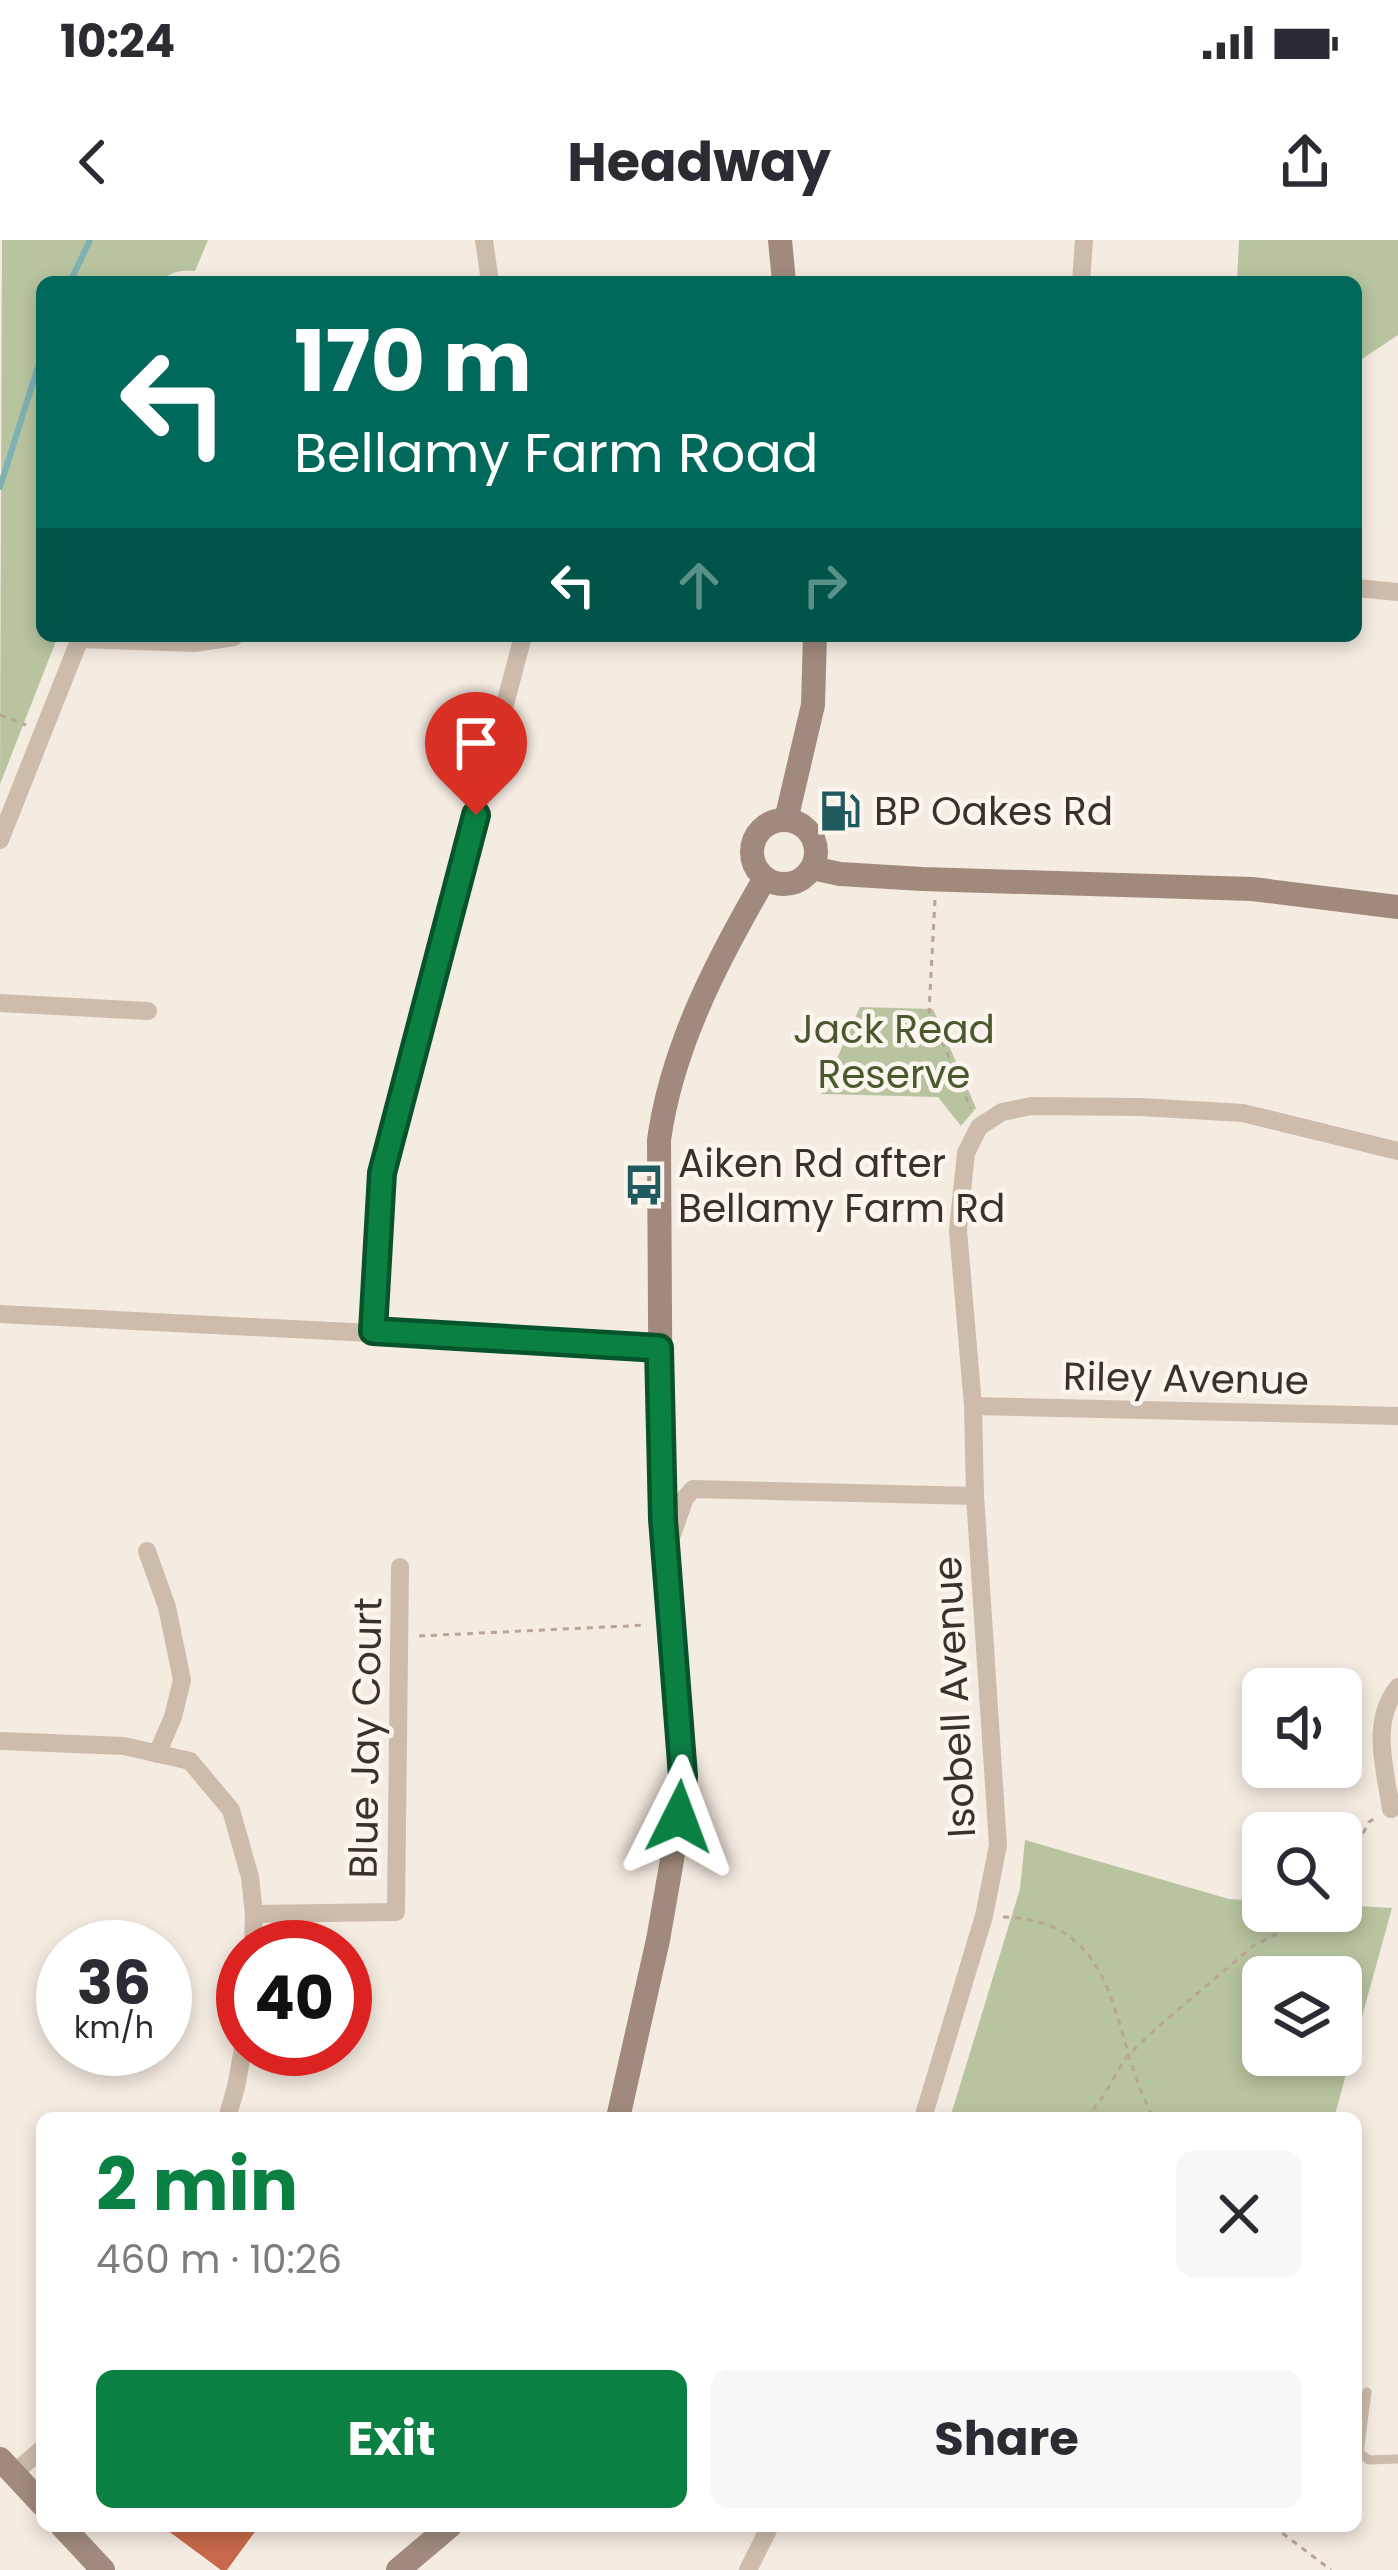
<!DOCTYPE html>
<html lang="en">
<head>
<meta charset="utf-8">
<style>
	body { margin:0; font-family:Poppins,sans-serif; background:#f7f7f7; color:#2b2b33; height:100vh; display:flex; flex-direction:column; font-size:45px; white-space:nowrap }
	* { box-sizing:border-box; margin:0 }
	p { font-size:39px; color:#7c7c81 }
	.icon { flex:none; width:66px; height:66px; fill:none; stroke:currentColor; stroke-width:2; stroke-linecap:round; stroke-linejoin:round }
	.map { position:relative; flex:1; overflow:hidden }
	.drawer { position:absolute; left:36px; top:1872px; width:1326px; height:420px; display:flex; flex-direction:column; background:#fff; border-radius:18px; box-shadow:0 6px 18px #0003 }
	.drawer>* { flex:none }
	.guide { position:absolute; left:36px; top:36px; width:1326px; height:366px; border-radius:18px; box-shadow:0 6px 18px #0003; background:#00695c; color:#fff; overflow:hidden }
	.buttons { position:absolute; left:1242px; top:1428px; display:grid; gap:24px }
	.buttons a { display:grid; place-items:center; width:120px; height:120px; border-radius:18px; background:#fff; box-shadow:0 6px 18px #0003; font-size:60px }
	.speed { position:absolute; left:36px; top:1680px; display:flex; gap:24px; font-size:60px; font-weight:700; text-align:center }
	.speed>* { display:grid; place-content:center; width:156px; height:156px; border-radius:50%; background:#fff; box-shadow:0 6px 18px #0003; line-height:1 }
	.speed small { font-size:30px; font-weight:400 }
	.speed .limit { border:18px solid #d22; background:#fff; color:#111 }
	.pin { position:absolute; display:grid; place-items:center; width:102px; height:102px; color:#fff; margin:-123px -51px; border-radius:50% 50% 50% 0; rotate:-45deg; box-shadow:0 0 12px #0007 }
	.pin .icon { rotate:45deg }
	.me { position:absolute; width:132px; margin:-66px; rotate:3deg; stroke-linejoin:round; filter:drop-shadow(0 0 9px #0008) }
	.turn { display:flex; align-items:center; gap:42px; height:252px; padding:0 60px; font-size:54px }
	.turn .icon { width:156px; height:156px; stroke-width:2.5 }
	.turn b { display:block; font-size:84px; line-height:102px }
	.lanes { display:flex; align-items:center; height:114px; padding:0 60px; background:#0003; justify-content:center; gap:60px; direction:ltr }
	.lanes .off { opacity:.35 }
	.round { display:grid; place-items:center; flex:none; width:126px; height:126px; border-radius:18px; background:#f7f7f7 }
	.overview { display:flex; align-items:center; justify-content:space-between; height:204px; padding:0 60px }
	h1 { font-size:72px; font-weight:700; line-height:90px; color:#0b8043 }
	.cta { display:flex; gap:24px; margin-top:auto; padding:24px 60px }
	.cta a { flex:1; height:138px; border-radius:18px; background:#0b8043; color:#fff; font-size:48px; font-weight:700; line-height:138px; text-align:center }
	.cta a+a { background:#f7f7f7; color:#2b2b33 }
	.status { display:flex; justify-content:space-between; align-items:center; height:84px; padding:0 60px; background:#fff; direction:ltr }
	.status svg { height:33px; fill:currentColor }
	header { display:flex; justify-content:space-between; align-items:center; height:156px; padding:0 60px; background:#fff; font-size:54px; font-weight:700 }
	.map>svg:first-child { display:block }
	.green { fill:#b8c4a0; fill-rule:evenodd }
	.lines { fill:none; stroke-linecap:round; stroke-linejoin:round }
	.stream { stroke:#7fb0b2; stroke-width:6 }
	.building { fill:#c8694b }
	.path { stroke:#b9a596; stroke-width:3; stroke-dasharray:6 6; stroke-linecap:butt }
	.lane { stroke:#cdbbac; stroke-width:9 }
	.street { stroke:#cdbbac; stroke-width:18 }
	.secondary { stroke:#a18a7d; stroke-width:24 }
	.route-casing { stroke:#07532c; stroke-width:30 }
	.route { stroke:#0b8043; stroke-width:21 }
	.labels { text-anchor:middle; stroke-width:9; stroke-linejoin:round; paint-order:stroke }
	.poi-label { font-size:39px; fill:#3b302b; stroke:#fbf5ee; text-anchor:start }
	.park-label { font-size:39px; fill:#4a5a2e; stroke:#fbf5ee }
	.street-label { font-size:39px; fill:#3b302b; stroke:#fbf5ee }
</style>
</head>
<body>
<div class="status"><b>10:24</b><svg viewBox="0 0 49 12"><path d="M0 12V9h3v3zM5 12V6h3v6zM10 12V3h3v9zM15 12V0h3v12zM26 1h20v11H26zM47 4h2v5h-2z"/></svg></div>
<header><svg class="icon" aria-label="back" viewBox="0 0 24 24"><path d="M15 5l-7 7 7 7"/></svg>Headway<svg class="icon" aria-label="share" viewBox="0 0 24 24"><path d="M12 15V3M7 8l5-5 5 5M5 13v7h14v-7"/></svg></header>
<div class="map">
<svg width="1398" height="2330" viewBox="0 0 1398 2330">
	<rect width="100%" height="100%" fill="#f4ebe1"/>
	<g class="green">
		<path d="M2,0h206l-13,31c-15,-2 -24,1 -35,11h-118v354h16l-58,148z"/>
		<polygon points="1239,0 1398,0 1398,95 1356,123 1356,42 1237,42"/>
		<polygon points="860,767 933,769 976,868 961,886 938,857 821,854"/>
		<path d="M1025,1600l204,59 34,2v10h78v-6l51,3 -58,210h-384l70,-229zM1263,1737h78v78h-78z"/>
	</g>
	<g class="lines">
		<g class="stream">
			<polyline points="70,42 90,0"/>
			<polyline points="0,247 42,114"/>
		</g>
	</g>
	<polygon class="building" points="170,2286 259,2286 227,2330 221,2330 167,2290"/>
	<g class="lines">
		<g class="path">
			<polyline points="0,475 26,485"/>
			<polyline points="935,660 929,771 971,869"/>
			<polyline points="419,1396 647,1385"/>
			<polyline points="1341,1636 1369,1582 1377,1577"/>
			<path d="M1003,1677c124,4 105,122 151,201"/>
			<polyline points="1084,1878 1099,1863 1127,1816 1159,1786 1253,1706 1320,1671"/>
			<polyline points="1273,2286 1331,2330"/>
		</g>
		<polyline class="lane" points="1367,2152 1359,2213 1369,2220 1398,2219"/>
		<g class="street">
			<polyline points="484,0 490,42"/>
			<polyline points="1081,42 1084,0"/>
			<polyline points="1356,348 1398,352"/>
			<polyline points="80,399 195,403 234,397"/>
			<polyline points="0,600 81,396"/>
			<polyline points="0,763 148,771"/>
			<polyline points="0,1074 659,1108"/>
			<polyline points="373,1091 382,933 523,396"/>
			<polyline points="973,1166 1398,1176"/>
			<polyline points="668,1306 685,1258 693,1249 975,1256"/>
			<polyline points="147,1311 167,1367 182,1440 173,1477 157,1514"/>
			<polyline points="0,1501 124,1506 190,1521 231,1570 250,1637 254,1674 253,1707"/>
			<path d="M1391,1569c-6,-41 -21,-87 7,-122"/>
			<polyline points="254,1674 396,1672 400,1327"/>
			<polyline points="227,1878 236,1847 243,1809"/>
			<polyline points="923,1878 984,1676 998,1605 975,1256 973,1166 958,990 966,913 979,887 1002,872 1031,866 1140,867 1243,873 1398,911"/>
			<polyline points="14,2233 42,2209"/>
			<polyline points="748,2330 770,2286"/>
		</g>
		<g class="secondary">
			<polyline points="780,0 784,42"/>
			<polyline points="786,580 813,465 815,396"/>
			<circle cx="784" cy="612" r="32"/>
			<polyline points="812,628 840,634 922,639 1252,649 1398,667"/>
			<path d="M618,1878l40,-178 14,-80 11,-84 -22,-289 -2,-347c13,-94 59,-181 106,-262"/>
			<polyline points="0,2219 42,2264"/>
			<polyline points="62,2286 103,2330"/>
			<polyline points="398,2330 450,2286"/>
		</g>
	</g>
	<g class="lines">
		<g class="route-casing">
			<polyline id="route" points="476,575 382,933 373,1091 659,1108 663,1279 683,1536 679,1577"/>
		</g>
		<use href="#route" class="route"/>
	</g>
	<defs>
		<g id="fuel-bare" transform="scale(3.24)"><path d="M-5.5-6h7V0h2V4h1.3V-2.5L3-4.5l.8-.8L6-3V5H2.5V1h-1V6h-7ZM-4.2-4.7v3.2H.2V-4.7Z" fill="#1f5a5e" stroke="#fbf5ee" stroke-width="2.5" paint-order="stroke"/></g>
		<g id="bus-bare" transform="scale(3.24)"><path d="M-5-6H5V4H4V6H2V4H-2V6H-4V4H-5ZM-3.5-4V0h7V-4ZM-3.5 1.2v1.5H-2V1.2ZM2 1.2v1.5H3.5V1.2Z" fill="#1f5a5e" stroke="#fbf5ee" stroke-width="2.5" paint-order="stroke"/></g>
	</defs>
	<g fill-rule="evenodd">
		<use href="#fuel-bare" x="840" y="571"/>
		<use href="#bus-bare" x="644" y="945"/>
	</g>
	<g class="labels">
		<g class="poi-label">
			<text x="874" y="585">BP Oakes Rd</text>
			<text x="678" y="937">Aiken Rd after<tspan x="678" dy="45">Bellamy Farm Rd</tspan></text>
		</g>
		<g class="park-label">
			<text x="894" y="803">Jack Read<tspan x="894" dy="45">Reserve</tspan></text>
		</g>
		<g class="street-label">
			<text transform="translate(1186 1138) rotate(1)" y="14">Riley Avenue</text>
			<text transform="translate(954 1457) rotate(-93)" y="14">Isobell Avenue</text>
			<text transform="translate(365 1498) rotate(-89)" y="14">Blue Jay Court</text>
		</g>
	</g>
</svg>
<div class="buttons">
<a><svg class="icon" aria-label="sound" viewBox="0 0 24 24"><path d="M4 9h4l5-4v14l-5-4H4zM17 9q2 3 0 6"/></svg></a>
<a><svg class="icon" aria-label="search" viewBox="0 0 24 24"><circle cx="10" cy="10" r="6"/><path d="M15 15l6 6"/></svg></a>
<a><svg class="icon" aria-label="layers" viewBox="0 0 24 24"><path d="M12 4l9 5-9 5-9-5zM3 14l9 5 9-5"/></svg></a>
</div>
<div class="speed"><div>36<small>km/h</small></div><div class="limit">40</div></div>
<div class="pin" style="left:476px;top:575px;background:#d93025"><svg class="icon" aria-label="arrive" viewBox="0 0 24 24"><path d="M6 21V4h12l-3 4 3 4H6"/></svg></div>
<svg class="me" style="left:679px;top:1577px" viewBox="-20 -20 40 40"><path d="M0-17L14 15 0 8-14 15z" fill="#0b8043" stroke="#fff" stroke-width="4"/></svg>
<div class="guide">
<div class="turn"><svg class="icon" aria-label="left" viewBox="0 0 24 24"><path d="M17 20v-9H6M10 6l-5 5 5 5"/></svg><div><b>170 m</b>Bellamy Farm Road</div></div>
<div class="lanes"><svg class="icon" aria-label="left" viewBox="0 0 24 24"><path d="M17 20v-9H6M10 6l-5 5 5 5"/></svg><svg class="icon off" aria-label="ahead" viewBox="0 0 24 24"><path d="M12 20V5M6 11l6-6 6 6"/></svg><svg class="icon off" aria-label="right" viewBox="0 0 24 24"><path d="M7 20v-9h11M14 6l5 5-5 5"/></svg></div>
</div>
<section class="drawer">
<div class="overview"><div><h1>2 min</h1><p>460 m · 10:26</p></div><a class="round"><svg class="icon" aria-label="close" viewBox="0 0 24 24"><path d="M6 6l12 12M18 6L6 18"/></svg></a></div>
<div class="cta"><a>Exit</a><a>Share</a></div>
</section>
</div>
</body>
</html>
